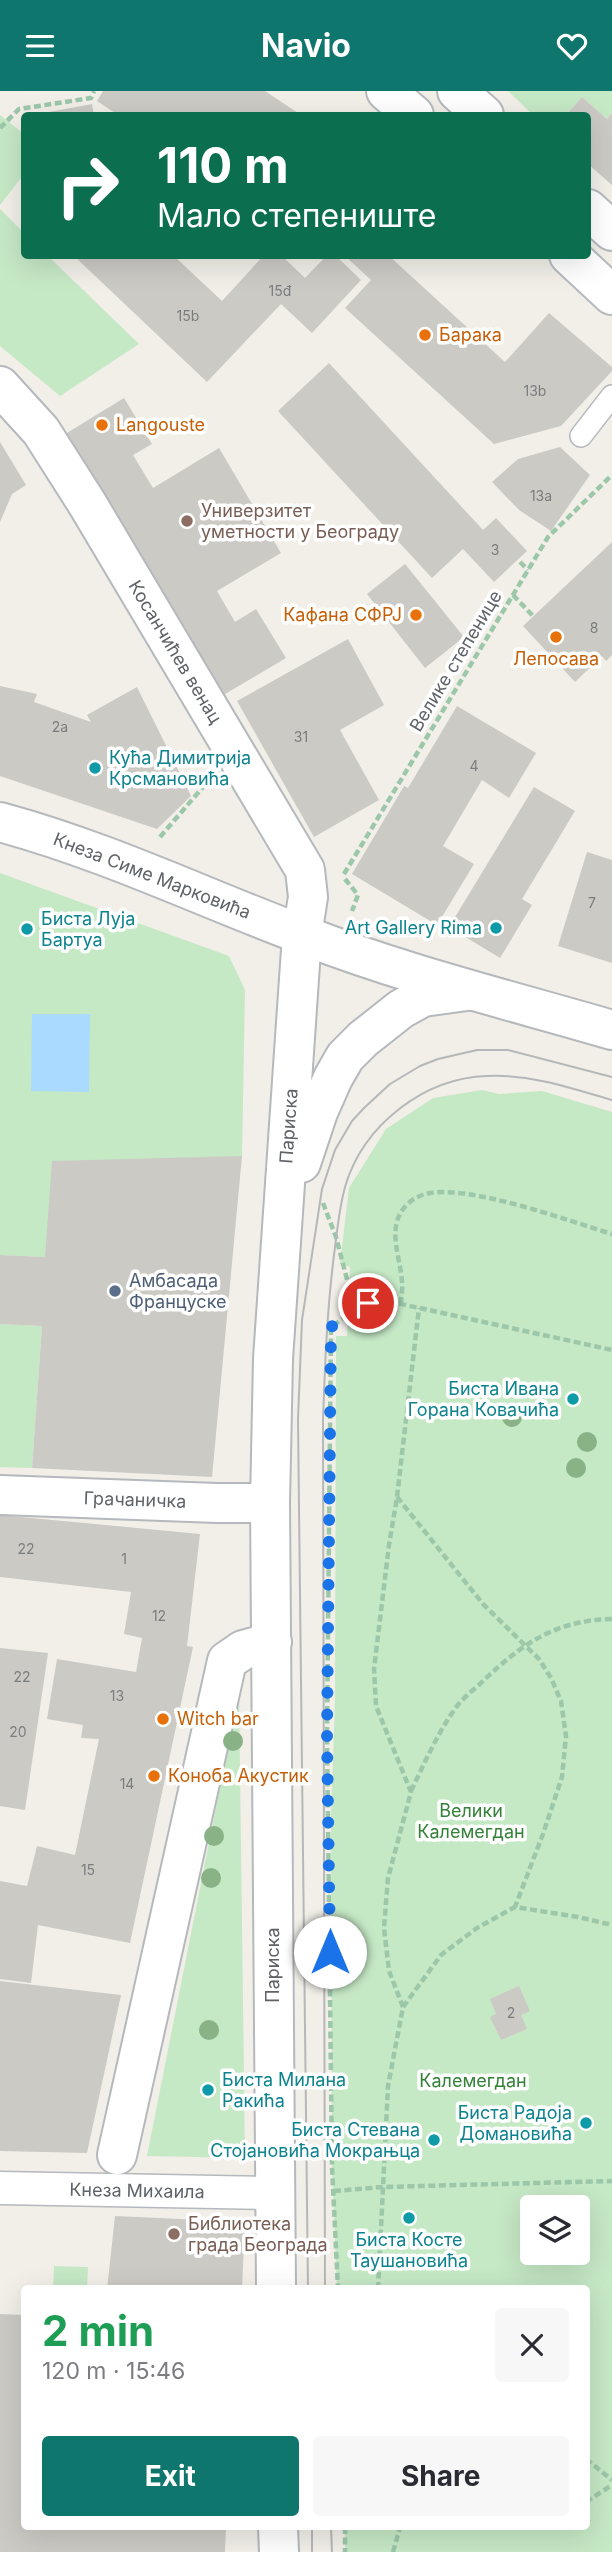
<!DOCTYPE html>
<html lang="en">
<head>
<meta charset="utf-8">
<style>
	body { margin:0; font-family:Inter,sans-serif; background:#f7f7f7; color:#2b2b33; height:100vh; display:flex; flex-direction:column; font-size:26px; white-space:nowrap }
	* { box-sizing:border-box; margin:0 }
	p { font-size:23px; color:#7c7c81 }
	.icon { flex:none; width:38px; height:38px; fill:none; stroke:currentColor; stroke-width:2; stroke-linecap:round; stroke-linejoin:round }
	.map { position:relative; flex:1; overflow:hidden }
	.panel { position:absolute; left:21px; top:2194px; width:569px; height:245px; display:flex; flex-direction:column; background:#fff; border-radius:7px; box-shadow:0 7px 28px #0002 }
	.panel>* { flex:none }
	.banner { position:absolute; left:21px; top:21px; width:570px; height:147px; border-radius:7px; box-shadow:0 7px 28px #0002; background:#0b6e4f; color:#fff; overflow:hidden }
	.tools { position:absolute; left:520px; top:2104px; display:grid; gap:14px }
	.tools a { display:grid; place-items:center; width:70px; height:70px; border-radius:7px; background:#fff; box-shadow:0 7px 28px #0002; font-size:35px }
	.pin { position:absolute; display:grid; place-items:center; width:60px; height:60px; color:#fff; margin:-30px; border:4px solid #fff; border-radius:50%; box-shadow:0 2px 7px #0007 }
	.me { position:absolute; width:77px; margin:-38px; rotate:0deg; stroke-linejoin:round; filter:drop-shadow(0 0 5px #0008) }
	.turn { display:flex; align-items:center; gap:24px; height:147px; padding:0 21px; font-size:32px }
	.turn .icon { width:91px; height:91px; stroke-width:2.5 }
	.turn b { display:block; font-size:49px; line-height:60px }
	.round { display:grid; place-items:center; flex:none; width:74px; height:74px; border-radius:7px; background:#f7f7f7 }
	.head { display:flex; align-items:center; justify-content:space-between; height:119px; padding:0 21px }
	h1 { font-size:42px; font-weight:700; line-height:52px; color:#1e9e55 }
	.button { display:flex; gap:14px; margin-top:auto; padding:14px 21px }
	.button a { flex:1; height:80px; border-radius:7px; background:#0f766e; color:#fff; font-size:28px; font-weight:700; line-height:80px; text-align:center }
	.button a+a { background:#f7f7f7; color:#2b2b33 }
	header { display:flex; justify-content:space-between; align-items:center; height:91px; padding:0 21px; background:#0f766e; color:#fff; font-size:32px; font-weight:700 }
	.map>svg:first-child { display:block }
	.green { fill:#c5e8c5; fill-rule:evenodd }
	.water { fill:#aadaff }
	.building { fill:#cccac5 }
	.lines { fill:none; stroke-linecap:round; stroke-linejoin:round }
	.service-casing { stroke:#b5b8bc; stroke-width:24 }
	.pedestrian-casing { stroke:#b5b8bc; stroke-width:35 }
	.minor-casing { stroke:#b5b8bc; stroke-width:42 }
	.tertiary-casing { stroke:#b5b8bc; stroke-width:42 }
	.secondary-casing { stroke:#b6babf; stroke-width:42 }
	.path { stroke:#9cc7a9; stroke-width:4.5; stroke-dasharray:7 3.5; stroke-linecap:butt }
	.service { stroke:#fff; stroke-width:21 }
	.pedestrian { stroke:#fff; stroke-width:32 }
	.minor { stroke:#fff; stroke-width:38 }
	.tertiary { stroke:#fff; stroke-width:38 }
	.secondary { stroke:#fff; stroke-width:38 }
	.tram { stroke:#b6b7b8; stroke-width:2 }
	.tree { fill:#89b387 }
	.route { stroke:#1a73e8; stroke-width:12; stroke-dasharray:0 21.6 }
	.food-dot { fill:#e8710a; stroke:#fff; stroke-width:2.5 }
	.education-dot { fill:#8d6e63; stroke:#fff; stroke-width:2.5 }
	.culture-dot { fill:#0f9aa8; stroke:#fff; stroke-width:2.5 }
	.service-dot { fill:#5c6f8a; stroke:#fff; stroke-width:2.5 }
	.labels { text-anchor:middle; stroke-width:7; stroke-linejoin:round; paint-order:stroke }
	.number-label { font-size:14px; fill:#7a7d7f }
	.food-label { font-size:18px; fill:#c56008; stroke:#fff; text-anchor:start }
	.education-label { font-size:18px; fill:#785e54; stroke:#fff; text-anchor:start }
	.street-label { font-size:18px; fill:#5f6368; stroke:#fff }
	.culture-label { font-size:18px; fill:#0d838f; stroke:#fff; text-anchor:end }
	.service-label { font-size:18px; fill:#4e5e75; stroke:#fff; text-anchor:start }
	.park-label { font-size:18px; fill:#348238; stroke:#fff }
</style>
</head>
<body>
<header><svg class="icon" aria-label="menu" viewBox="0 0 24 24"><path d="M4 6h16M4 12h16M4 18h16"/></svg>Navio<svg class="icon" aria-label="heart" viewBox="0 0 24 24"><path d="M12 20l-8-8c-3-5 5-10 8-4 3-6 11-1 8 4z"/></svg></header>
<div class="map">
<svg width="612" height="2461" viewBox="0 0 612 2461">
	<rect width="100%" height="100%" fill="#f1efe8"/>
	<g class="green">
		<polygon points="508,0 612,0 612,22 607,28 582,6 566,24 533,24"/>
		<polygon points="0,24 24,43 24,83 0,114"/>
		<polygon points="0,118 24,142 24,164 48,165 139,253 60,305 0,255"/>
		<polygon points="0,782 229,865 245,899 242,1065 45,1166 0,1164"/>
		<path d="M482,999l17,4 43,-3 70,21v1440h-267v-25h241v-238h-249l-5,-122 -1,-349 4,-119 1,-363h11l3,-69 -10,-3 9,-76 37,-59 47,-31zM532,2116h46v45h-46z"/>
		<polygon points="0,1233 42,1235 32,1377 0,1376"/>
		<polygon points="239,1600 245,2067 147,2065"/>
		<polygon points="54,2175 88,2176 87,2198 53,2198"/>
	</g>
	<polygon class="water" points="32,923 90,923 89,1001 31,1000"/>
	<g class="building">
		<polygon points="103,0 265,0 301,24 118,24 97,10"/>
		<polygon points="582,6 607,28 612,22 612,94 588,73 588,24 566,24"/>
		<polygon points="92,13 94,24 50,24 49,21"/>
		<polygon points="73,164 173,164 222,210 264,164 281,164 305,187 327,164 335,164 361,189 312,242 281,213 207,291"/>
		<polygon points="344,164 388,164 505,271 549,222 612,276 612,280 561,335 494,353 345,217 371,189"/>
		<polygon points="329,272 483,439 496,427 527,460 494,491 463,458 432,487 278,320"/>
		<polygon points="124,307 152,353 133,364 153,397 219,357 281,462 217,500 235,531 256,518 286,567 220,606 62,345"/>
		<polygon points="0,351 26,394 12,403 0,431"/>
		<polygon points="560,356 590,384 551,440 519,419 492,391 518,368"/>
		<polygon points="612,451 612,564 606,570 602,565 575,591 523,535"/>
		<polygon points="405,473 464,546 425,577 367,503"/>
		<polygon points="348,548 384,614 340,639 379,709 314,746 237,610"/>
		<polygon points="0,595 37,603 34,611 91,631 87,624 137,596 191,705 157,738 0,685"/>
		<polygon points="457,615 536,662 509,707 482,689 443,755 474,773 437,834 352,783 404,695 408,697"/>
		<polygon points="534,696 575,720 522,808 532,814 500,867 449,836"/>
		<polygon points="587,761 612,769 612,872 558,855"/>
		<polygon points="242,1065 212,1386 32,1377 42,1235 0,1233 0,1164 45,1166 52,1070"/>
		<polygon points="0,1424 200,1443 187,1555 193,1556 130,1852 38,1834 31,1892 0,1888 0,1790 27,1795 37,1755 75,1764 99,1648 81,1647 83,1634 47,1628 57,1568 136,1581 142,1547 124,1543 131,1501 0,1486"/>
		<polygon points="0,1557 48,1562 25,1719 0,1715"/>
		<polygon points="0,1890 121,1904 87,2062 0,2060"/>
		<polygon points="519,1895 530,1920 521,1924 527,1938 501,1949 490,1926 496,1923 490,1908"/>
		<polygon points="115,2125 245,2131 242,2198 107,2198"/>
		<polygon points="0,2223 24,2224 24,2436 226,2436 225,2461 0,2461"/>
	</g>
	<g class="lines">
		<g class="service-casing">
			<polyline id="service" points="581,345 612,305"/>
		</g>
		<g class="pedestrian-casing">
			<polyline id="pedestrian" points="0,2097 274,2102"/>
		</g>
		<g class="minor-casing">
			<g id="minor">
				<polyline points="0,295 41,340 88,414 305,779 308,806 302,844"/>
				<polyline points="0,1404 217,1412 270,1412"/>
				<polyline points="117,2064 227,1570 243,1559 272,1551"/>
			</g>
		</g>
		<g class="tertiary-casing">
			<g id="tertiary">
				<path d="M0,731c104,28 202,75 303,113 100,39 206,65 309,95"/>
				<polyline points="301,1072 318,1021 333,987 345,966 363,948 401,918 423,906 467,900"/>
				<polyline points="276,2198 270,1412 273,1268 302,844"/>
				<polyline points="278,2436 279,2461"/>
			</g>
		</g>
		<g class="secondary-casing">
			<g id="secondary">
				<polyline points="386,0 414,24"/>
				<polyline points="457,0 484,24"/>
				<polyline points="588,118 612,140"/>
				<polyline points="569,164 612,204"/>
			</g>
		</g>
		<g class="path">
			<polyline points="0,37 19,18 91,7 94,0"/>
			<polyline points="520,471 528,479"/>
			<polyline points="513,504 533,525"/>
			<polyline points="160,746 209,689"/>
			<polyline points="344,783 548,446 612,384"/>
			<polyline points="345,788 358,804 352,820"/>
			<polyline points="323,1112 336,1146 349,1196 345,1226 331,1236 327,1646 332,2076 338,2198"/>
			<polyline points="368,1212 392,1211 612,1259"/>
			<path d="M401,1213c0,-7 2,-15 1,-22 -1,-21 -13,-48 -2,-68 4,-8 12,-15 20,-18 37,-17 151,26 192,38"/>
			<polyline points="345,1226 358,1225 368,1212 363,1200 349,1196"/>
			<polyline points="397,1406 483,1513 539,1568 551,1587 561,1610 566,1645 562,1686 543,1743 515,1816"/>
			<path d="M411,1700c14,-29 27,-59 46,-85 8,-10 19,-18 27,-26 39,-37 73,-60 128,-61"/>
			<polyline points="403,1916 441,1864 477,1837 515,1816 578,1826 612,1834"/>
			<polyline points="334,2100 383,2096 612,2090"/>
			<polyline points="378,2198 388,1995 403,1916 389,1880 384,1837 388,1787 411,1701 376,1615 374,1578 389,1454 397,1406 419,1217"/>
			<polyline points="586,2368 612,2389"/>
			<polyline points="586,2411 612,2394"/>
			<polyline points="345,2436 345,2461"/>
			<polyline points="393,2461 400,2436"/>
		</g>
		<use href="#service" class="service"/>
		<use href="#pedestrian" class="pedestrian"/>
		<use href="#minor" class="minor"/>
		<use href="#tertiary" class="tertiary"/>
		<use href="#secondary" class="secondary"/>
		<g class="tram">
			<polyline points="308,2198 298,1328 302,1229 322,1098 335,1059 352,1030 364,1017 390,993 420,975 438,968 477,959 508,959 612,986"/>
			<path d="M325,2198l-2,-869c2,-56 4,-110 11,-165 3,-23 5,-46 11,-68 18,-62 79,-109 142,-111 44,-2 84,12 125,24"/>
			<polyline points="312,2436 312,2461"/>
			<polyline points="331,2436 332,2461"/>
		</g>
	</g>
	<g class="tree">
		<circle cx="512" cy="1326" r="10"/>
		<circle cx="587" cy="1351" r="10"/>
		<circle cx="576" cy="1377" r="10"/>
		<circle cx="233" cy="1650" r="10"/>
		<circle cx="214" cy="1745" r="10"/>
		<circle cx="211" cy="1787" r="10"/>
		<circle cx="209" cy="1939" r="10"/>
	</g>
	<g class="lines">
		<polyline class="route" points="330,1861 327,1646 331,1236 345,1226 362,1223 368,1212"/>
	</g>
	<g class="food-dot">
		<circle cx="425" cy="244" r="7"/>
		<circle cx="102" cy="334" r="7"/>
		<circle cx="416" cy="524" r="7"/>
		<circle cx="556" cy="546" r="7"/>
		<circle cx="163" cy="1628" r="7"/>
		<circle cx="154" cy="1685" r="7"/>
	</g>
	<g class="education-dot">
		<circle cx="187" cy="430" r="7"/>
		<circle cx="174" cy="2143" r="7"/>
	</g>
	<g class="culture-dot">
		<circle cx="95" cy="677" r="7"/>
		<circle cx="496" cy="837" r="7"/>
		<circle cx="27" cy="838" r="7"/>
		<circle cx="573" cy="1308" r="7"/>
		<circle cx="208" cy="1999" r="7"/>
		<circle cx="586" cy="2032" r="7"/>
		<circle cx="434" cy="2049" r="7"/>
		<circle cx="409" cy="2127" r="7"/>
	</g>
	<circle class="service-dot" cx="115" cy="1200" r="7"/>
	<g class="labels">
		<g class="number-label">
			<text x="280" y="205">15đ</text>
			<text x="188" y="230">15b</text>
			<text x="535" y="305">13b</text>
			<text x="541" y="410">13a</text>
			<text x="495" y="464">3</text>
			<text x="594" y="542">8</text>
			<text x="60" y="641">2a</text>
			<text x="301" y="651">31</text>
			<text x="474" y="680">4</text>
			<text x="592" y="817">7</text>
			<text x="26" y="1463">22</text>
			<text x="124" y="1473">1</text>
			<text x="159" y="1530">12</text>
			<text x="22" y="1591">22</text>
			<text x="117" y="1610">13</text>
			<text x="18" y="1646">20</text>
			<text x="127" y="1698">14</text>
			<text x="88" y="1784">15</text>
			<text x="511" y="1927">2</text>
		</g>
		<g class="food-label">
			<text x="439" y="250">Барака</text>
			<text x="116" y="340">Langouste</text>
			<text x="402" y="530" text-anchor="end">Кафана СФРЈ</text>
			<text x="556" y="574" text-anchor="middle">Лепосава</text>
			<text x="177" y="1634">Witch bar</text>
			<text x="168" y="1691">Коноба Акустик</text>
		</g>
		<g class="education-label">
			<text x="201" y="426">Универзитет<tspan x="201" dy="21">уметности у Београду</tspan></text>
			<text x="188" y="2139">Библиотека<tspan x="188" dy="21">града Београда</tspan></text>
		</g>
		<g class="street-label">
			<text transform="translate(175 561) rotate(59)" y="6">Косанчићев венац</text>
			<text transform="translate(456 570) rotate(-59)" y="6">Велике степенице</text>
			<text transform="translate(152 785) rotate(21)" y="6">Кнеза Симе Марковића</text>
			<text transform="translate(289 1035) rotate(-86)" y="6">Париска</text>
			<text transform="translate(135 1409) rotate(2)" y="6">Грачаничка</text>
			<text transform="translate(273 1874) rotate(-90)" y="6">Париска</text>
			<text transform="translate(137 2100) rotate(1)" y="6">Кнеза Михаила</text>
		</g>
		<g class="culture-label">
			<text x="109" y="673" text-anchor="start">Кућа Димитрија<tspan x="109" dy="21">Крсмановића</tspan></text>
			<text x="41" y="834" text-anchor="start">Биста Луја<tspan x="41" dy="21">Бартуа</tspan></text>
			<text x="482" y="843">Art Gallery Rima</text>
			<text x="559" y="1304">Биста Ивана<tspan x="559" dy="21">Горана Ковачића</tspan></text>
			<text x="222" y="1995" text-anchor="start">Биста Милана<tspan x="222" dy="21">Ракића</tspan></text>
			<text x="572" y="2028">Биста Радоја<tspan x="572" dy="21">Домановића</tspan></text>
			<text x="420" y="2045">Биста Стевана<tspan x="420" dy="21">Стојановића Мокрањца</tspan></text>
			<text x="409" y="2155" text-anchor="middle">Биста Косте<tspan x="409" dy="21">Таушановића</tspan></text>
		</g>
		<g class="service-label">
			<text x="129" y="1196">Амбасада<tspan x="129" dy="21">Француске</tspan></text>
		</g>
		<g class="park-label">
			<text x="471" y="1726">Велики<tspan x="471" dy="21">Калемегдан</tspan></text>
			<text x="473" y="1996">Калемегдан</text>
		</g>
	</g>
</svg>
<div class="tools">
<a><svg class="icon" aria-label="layers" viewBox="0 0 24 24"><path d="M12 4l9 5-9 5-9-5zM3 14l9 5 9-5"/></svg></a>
</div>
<div class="pin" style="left:368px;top:1212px;background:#d93025"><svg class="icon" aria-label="arrive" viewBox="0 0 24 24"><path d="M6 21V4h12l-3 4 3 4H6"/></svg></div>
<svg class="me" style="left:330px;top:1861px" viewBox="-20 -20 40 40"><circle r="19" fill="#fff"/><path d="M0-13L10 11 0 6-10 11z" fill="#1a73e8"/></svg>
<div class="banner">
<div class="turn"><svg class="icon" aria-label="right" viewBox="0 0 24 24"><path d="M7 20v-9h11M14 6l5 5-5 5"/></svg><div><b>110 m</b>Мало степениште</div></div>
</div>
<section class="panel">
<div class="head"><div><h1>2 min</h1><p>120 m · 15:46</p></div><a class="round"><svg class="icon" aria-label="close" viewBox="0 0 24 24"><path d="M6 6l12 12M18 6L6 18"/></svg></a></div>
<div class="button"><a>Exit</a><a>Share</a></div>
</section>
</div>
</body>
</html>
